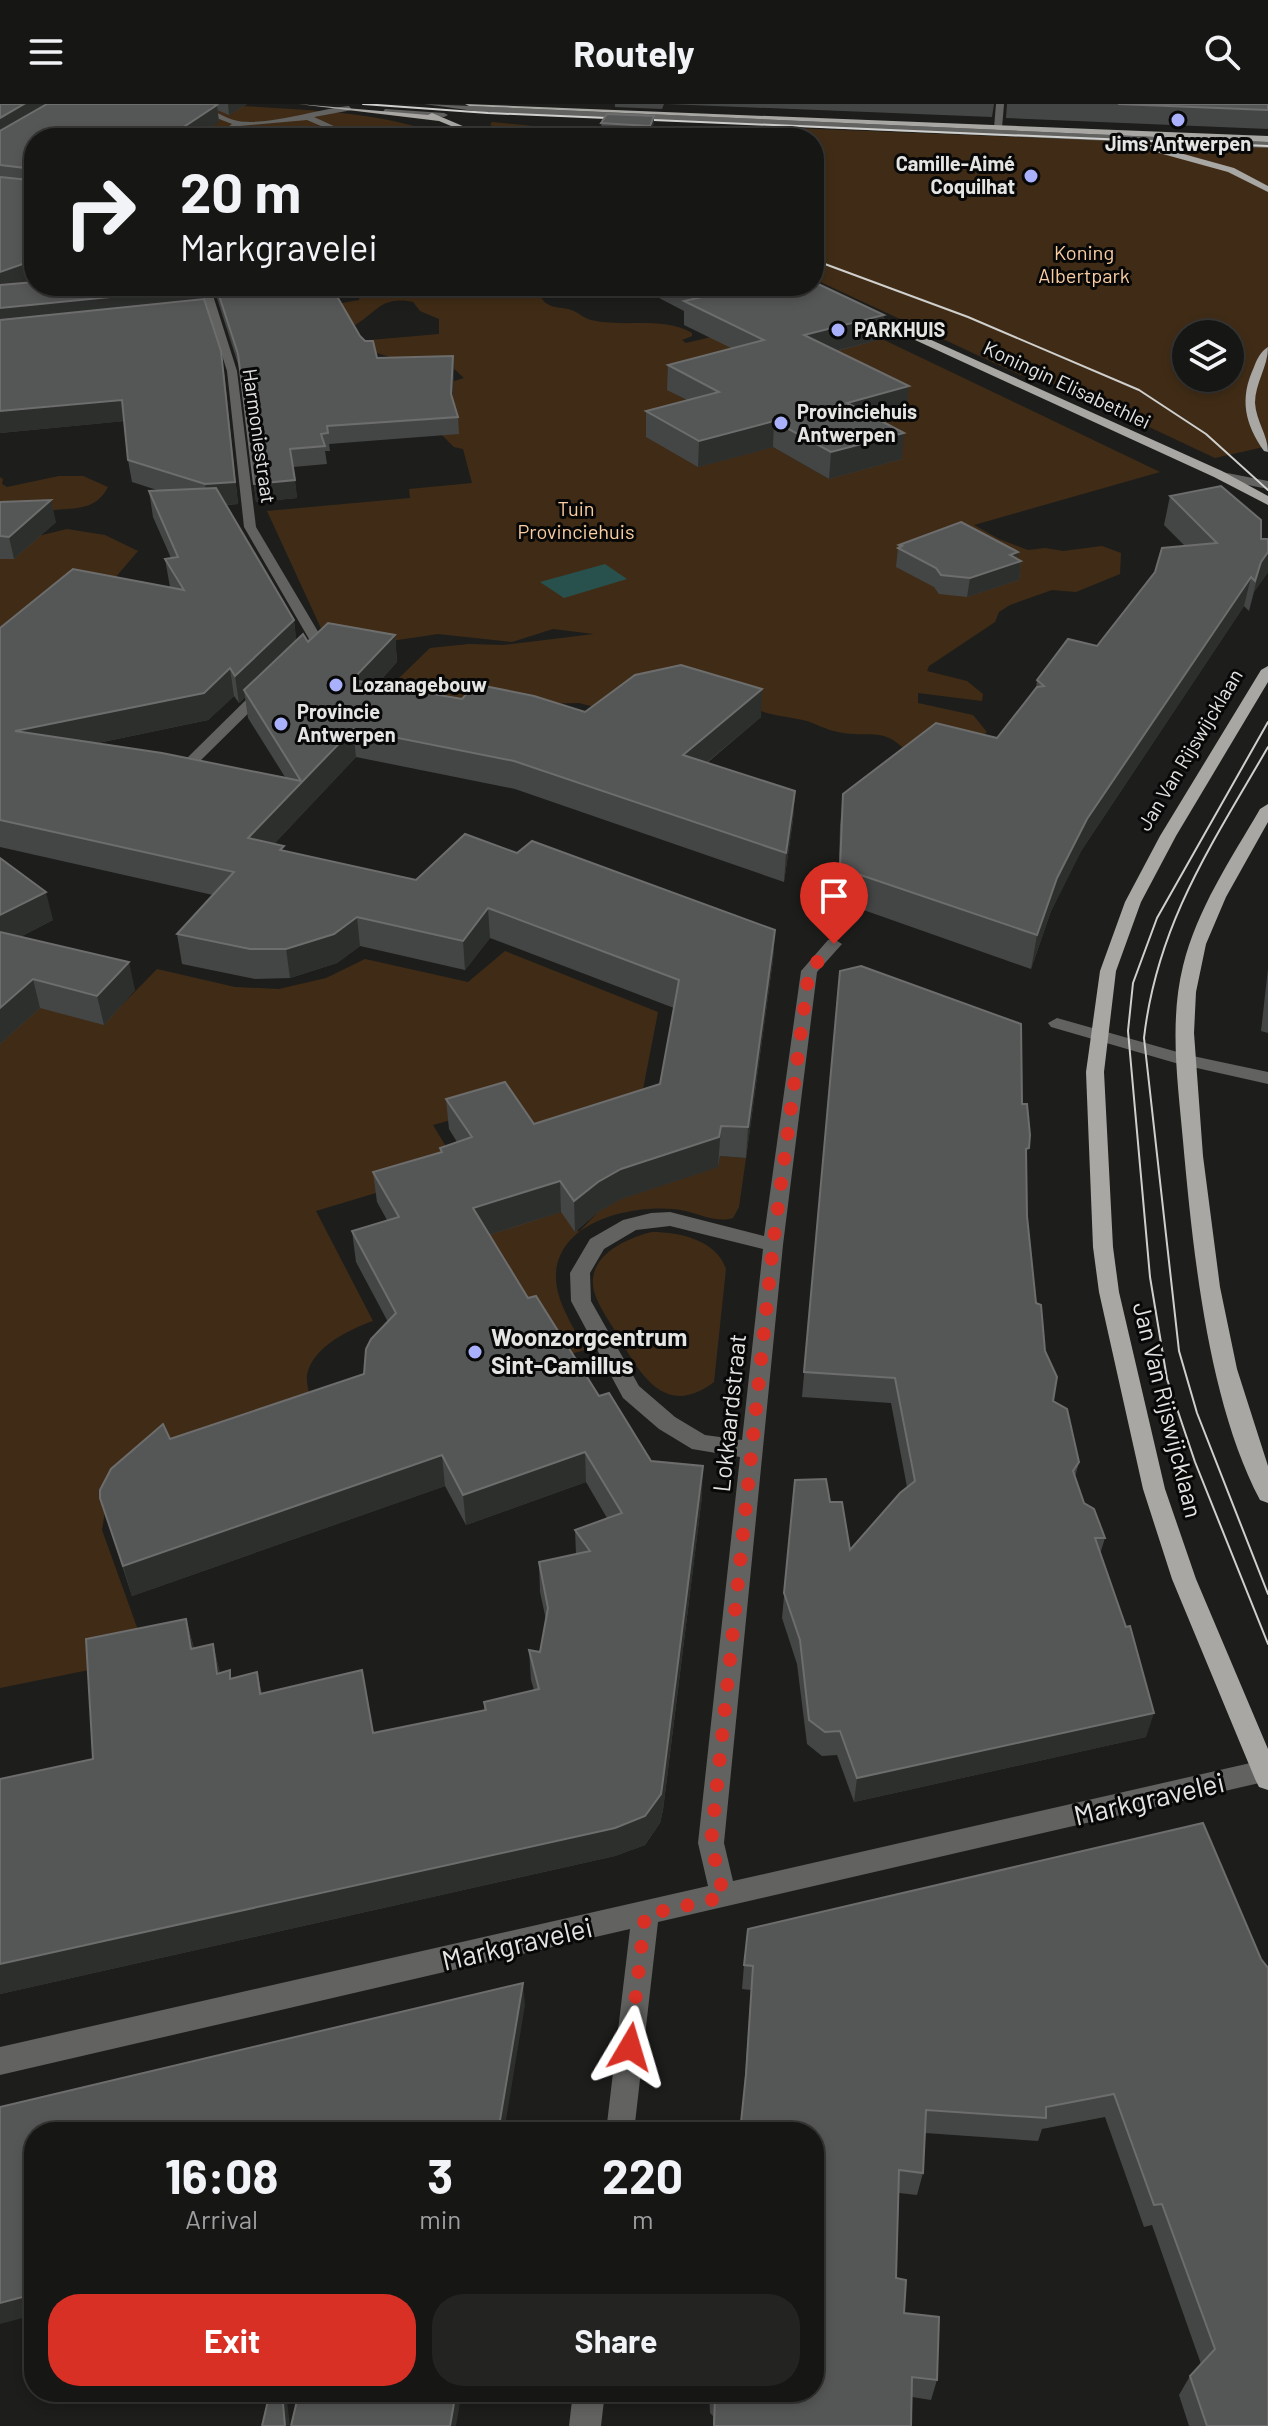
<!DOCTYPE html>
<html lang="en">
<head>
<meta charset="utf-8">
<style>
	body { margin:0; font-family:Barlow,sans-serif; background:#232322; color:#f1f3f6; height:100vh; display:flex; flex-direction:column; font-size:30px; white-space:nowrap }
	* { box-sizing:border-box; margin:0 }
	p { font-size:26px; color:#9e9fa0 }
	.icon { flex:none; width:44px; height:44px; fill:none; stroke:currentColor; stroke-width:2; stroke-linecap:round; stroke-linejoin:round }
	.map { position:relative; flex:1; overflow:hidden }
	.drawer { position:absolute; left:24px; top:2018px; width:800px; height:280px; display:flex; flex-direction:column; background:#161614; border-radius:32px; box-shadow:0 4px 12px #0003,0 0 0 2px #353534 }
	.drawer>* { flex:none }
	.top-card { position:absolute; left:24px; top:24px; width:800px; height:168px; border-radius:32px; box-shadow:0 4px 12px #0003,0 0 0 2px #353534; background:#161614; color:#f1f3f6; overflow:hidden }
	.controls { position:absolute; left:1172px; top:216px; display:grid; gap:16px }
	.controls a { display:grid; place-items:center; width:72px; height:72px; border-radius:50%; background:#161614; box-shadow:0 4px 12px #0003,0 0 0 2px #353534; font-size:40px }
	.pin { position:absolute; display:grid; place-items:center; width:68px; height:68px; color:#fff; margin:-82px -34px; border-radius:50% 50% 50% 0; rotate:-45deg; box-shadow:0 0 8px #0007 }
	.pin .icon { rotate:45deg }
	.me { position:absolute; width:88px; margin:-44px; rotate:7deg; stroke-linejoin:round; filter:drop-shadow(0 0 6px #0008) }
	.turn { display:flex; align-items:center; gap:28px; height:168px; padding:0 24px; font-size:36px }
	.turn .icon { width:104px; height:104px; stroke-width:2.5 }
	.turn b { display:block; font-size:56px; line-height:68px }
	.eta { display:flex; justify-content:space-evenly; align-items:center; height:136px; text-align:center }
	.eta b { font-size:48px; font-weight:700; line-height:56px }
	.button { display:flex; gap:16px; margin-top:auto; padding:16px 24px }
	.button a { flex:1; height:92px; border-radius:32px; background:#d93025; color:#fff; font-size:32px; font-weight:700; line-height:92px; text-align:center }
	.button a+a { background:#232322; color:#f1f3f6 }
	header { display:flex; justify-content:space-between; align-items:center; height:104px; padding:0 24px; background:#161614; font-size:36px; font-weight:700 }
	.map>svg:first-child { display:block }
	.green { fill:#402c16; fill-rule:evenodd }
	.water { fill:#28514d }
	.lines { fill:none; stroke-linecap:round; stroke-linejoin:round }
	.minor { fill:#626260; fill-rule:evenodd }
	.major { fill:#a8a7a4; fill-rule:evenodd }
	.tram { stroke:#cfd0ce; stroke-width:2 }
	.wall { fill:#444645; fill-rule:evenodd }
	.shaded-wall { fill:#2d2f2d }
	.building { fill:#555756; stroke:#6c6d6c; stroke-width:2 }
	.route { stroke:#d93025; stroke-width:14; stroke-dasharray:0 25.2 }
	.poi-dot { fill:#a9b0fc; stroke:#070807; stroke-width:3 }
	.labels { text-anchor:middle; stroke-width:6; stroke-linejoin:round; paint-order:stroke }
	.far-poi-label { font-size:20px; font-weight:bold; fill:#e4e5e3; stroke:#070807; text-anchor:start }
	.far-park-label { font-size:20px; fill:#fbcda2; stroke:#070807 }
	.far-street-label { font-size:20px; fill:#e4e5e3; stroke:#070807 }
	.poi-label { font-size:24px; font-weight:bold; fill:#e4e5e3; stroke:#070807; text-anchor:start }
	.street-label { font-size:24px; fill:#e4e5e3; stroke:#070807 }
	.near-street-label { font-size:28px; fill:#e4e5e3; stroke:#070807 }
</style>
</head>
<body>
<header><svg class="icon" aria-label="menu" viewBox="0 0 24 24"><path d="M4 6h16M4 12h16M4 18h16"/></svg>Routely<svg class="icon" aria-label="search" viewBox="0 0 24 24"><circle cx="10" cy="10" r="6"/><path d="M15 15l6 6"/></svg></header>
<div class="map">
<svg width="1268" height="2322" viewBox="0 0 1268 2322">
	<rect width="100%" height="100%" fill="#1d1e1b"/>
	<g class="green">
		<path d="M211,0c79,6 165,4 239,34h-261z"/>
		<path d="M492,18l91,9 150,6 24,-8 35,-1 476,19v299l-53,12 -151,-71 -44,-12 -206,-96v-141h-297l-3,-4 -24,-9zM1186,230h44v44h-44z"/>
		<path d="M348,182h84l-5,4 1,3 17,4 27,-3 4,-5 -5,-3h88l-18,11c6,11 16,10 27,12 9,2 15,9 23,11 33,8 71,-4 101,13v3l-10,4 4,3 71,-17 79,25 46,-12 278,133 -186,53 25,14 29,11 17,-2 18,3 39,-5 19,7 -1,21 -44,18 -24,-2 -42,15 -11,7 -4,10 -66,44 -2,5 40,10 16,13 -1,7 -64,-8v10l55,12 14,17 -15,12 -61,12c-28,-32 -39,-17 -73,-24 -12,-2 -23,-9 -35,-12 -20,-4 -36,-5 -55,-14l-149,2 -20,-5 -160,4 -21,-28 32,-31 39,-4 34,1 91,-11 -41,-5 -41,13 -74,-8 -107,16 -64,-139 143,-13 -1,-9 63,-6 -9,-34 -9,-2 -15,-15 9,-49 16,-5 -23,-21 -48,1 -29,-9 6,-9 69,-6v-15l-19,-8 -7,-9c-35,-7 -37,14 -65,27l-18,-24 29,-5 1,-6zM669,286l237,21 -61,18 -16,50 -56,-32 -75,20 20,-49z"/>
		<path d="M59,372h24l25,11c-14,28 -42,19 -67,25 -14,3 -28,12 -41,17v-52l3,2 -1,5 5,3z"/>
		<polygon points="67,425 105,431 138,447 114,475 0,541 0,452 26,435"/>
		<path d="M505,847l153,61 -20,103 -96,31 -30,-43 -79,22 26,43 -143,43 57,110c-23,8 -61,26 -66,54 -1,10 3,22 6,32l-207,98 -4,25 46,128 -148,30v-666l24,-18 97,2 36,-37 78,18 44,2 47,-11 39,-19 103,23z"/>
		<path d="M720,1052l26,2 -7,49 -6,11c-20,6 -39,-8 -60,-9 -42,-4 -115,12 -117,66 -1,26 18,52 29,75l-29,8 -76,-121 81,-25 18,20 19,-20 23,-13 97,-32z"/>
		<path d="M652,1128c28,0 64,8 74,37l-12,113c-50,38 -75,-10 -97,-48 -7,-12 -16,-24 -21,-37 -15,-38 27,-58 56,-65z"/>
	</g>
	<polygon class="water" points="605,460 627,475 564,494 540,478"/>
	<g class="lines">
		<g class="minor">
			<path d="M191,0c17,1 31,14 47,17 28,5 81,-12 111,-15l3,4 -38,7 46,21h-11l-42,-18 -67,6 -18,12h-10l20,-14 -41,-16z"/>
			<polygon points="424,0 1268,38 1268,44 489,9"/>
			<polygon points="996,0 1004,0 1002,24 998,26 994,24"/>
			<polygon points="385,5 444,9 448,11 444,13 382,9"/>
			<polygon points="468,23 500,26 518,34 465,27"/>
			<polygon points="451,25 448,29 409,34 413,31"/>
			<polygon points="200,182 210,182 237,267 256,423 323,536 306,554 294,551 309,535 244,423 227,267"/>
			<polygon points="1222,368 1268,377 1268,385 1218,375 1218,369"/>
			<polygon points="266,580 273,584 271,587 194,663 184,663 184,657 261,581"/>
			<path d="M834,835l8,5 -25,28 -34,273 -59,598 9,38 535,-122v22l-610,141 -24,210h-28l24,-203 -630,146v-28l708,-161 -10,-43 42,-386 -48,-8 -33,-20 -36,-31 -52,-97 -1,-28 20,-34 33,-19 28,-7 19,-1 94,24 37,-265 27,-31zM670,1122l93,23 -21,191 -37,-5 -30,-18 -36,-31 -48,-85 -1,-28 14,-24 32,-19z"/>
			<polygon points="1057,914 1188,951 1268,968 1268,980 1179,960 1051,923 1048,919"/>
			<polygon points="573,2288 605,2288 601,2322 569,2322"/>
		</g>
		<g class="major">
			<polygon points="298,0 428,11 432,9 491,34 480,34 439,17"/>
			<polygon points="465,0 1268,32 1268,38 469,2"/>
			<polygon points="1133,36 1234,64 1268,82 1268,88 1228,68 1130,41"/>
			<polygon points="858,203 1222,367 1268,392 1268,401 1214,373 854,208 853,206"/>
			<path d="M1268,243c0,20 -13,36 -13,56 1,18 13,32 13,49l-4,-1c-19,-27 -25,-52 -10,-84 3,-8 7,-16 14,-20z"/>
			<polygon points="1268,562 1268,578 1176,732 1141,798 1116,867 1104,968 1113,1143 1119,1188 1165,1385 1196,1475 1268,1645 1268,1686 1259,1683 1255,1675 1172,1475 1143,1385 1099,1188 1093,1143 1086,968 1100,867 1125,798 1160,732 1261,566"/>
			<path d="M1268,700v18l-42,75 -20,47 -10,48 -2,41 9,123 17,131 17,82 31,97v37l-8,-3c-52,-98 -67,-249 -77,-359 -5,-57 -14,-118 0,-175 14,-57 48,-107 77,-157z"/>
		</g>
		<g class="tram">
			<polyline points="363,0 488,9 1268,42"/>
			<polyline points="678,23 706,34"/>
			<polyline points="814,156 968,213 1139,286 1206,330 1268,386"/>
			<polyline points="1268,618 1157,814 1133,879 1128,927 1150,1173 1167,1275 1195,1358 1268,1540"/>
			<path d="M1268,643c-56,97 -111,177 -124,291l35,313 18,62 71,181"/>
		</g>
	</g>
	<g class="wall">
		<path d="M0,0h247l-18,11 -12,-5 2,12 -185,16 -4,144 172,17 22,73 14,132 -12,1 68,115 2,20 12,2 87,-7 2,27 -20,22 85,15 123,13 176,5 -54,46 88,28 -2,29 -9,62 -269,-93 -159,-32 -82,87 10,7 132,29 101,-27 258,77 -2,30 -27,198 -26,-2 -2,11 -97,32 -23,13 -23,20 -14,-20 -72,23 39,63 71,98 52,65 51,35 -39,314 -3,13 -15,22 -30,11 -615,138v-215l93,-20 93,-140 8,29 19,-4 7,29 12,6 25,-7 5,22 111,39 111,-23v-8l50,-12 -3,-10 -2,-30 11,2 6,-32 -6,-28 -1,-30 37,-8 -1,-24 32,-12 -21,-36 -120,43 -21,-39 -313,110 -32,-98 70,-59 194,-65 24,-52 -32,-60 -4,-31 35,-11 -10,-18 -4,-30 68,-20 -1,-4 17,-6 -8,-13 -3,-30 88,25 126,-40 14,-76 -184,-70 -25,32 -105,-24 -23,17 -47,15 -35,1 -73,-15 -5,-30 36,-39 -213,-48v-219l170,-41 -5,-28 6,-1 -18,-41 -4,-26h11l-28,-9 -4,-22 -4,-39 -124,12zM234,592l5,7 6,-6 3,21 37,59 -187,-34 110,-23z"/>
		<polygon points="615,0 664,0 662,5 615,3"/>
		<polygon points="667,0 994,0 992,13"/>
		<polygon points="1007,0 1268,0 1268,25 1006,14"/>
		<polygon points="601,19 654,19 649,29 602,27"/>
		<polygon points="213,182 331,182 360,232 377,254 453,252 454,269 452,295 458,313 459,330 329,340 330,347 325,347 327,360 293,363 297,394 256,398 240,266"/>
		<polygon points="636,182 814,182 884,211 882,235 837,247 907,307 879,315 902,355 829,375 773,343 698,363 646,333 646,307 687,296 667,286 668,261 731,244 684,221 684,207"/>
		<polygon points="1170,392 1261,435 1268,435 1268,468 1254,488 1249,507 1244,502 1081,747 1051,807 1031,865 838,797 840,722 843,690 997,634 1036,585 1037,576 1097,542 1185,442 1164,421"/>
		<polygon points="0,398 56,418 14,455 0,455"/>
		<polygon points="899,441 1017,455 1021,457 1019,476 967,493 939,490 934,483 896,463 898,444"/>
		<polygon points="0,754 53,816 20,833 135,886 104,921 40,904 0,940"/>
		<polygon points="1268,865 1268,929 1261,927"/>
		<polygon points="840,867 1022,1000 1026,1061 1027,1112 1036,1199 1053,1297 1079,1358 1075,1373 1084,1399 1105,1434 1100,1450 1146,1633 854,1698 837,1651 822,1652 807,1640 797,1560 782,1514 795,1376 830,1398 850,1446 907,1383 891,1299 802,1293"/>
		<polygon points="1203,1719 1268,2322 1189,2322 1179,2291 1190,2272 1201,2260 1152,2121 1144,2123 1105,2013 1042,2025 1038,2037 925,2029 923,2069 917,2091 899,2089 896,2174 904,2209 937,2276 931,2296 912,2293 911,2322 713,2322 713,2312 710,2309 709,2288 814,2288 744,1987 751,1886 742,1885 744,1861"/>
	</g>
	<g class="shaded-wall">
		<polygon points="24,0 56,0 0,33 0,14"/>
		<polygon points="228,0 247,0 229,11"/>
		<polygon points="217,1 219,18 195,34 167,34"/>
		<polygon points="654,12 654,19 649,29 650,22"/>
		<polygon points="34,156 34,177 0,188 0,168"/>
		<polygon points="200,184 203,203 0,224 0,204"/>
		<polygon points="884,211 882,235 803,255 804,231"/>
		<polygon points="221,247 238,400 209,402 205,380"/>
		<polygon points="453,252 454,269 452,307 451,290"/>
		<polygon points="909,282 907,307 845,325 847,299"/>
		<polygon points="122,296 126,317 0,329 0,307"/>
		<polygon points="774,317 773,343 698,363 699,337"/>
		<polygon points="904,329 902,355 829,375 831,348"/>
		<polygon points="295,376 297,394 256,398 254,380"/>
		<polygon points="51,396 56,418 14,455 9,433"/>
		<polygon points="1018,448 1017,458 1021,457 1019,476 967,493 970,474 1010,451"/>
		<polygon points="1268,448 1268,468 1254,488 1249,507 1261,458"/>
		<polygon points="1251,473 1244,502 1081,747 1051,807 1031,865 1037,831 1057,774 1087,715"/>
		<polygon points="294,516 297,542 244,586 245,593 239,599 235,572"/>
		<polygon points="395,531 397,558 355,603 352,576"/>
		<polygon points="230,564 234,592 208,616 21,655 15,627"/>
		<polygon points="762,585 761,613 682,679 683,651"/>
		<polygon points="353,625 356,653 252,763 248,734"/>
		<polygon points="795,687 793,716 784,778 786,749"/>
		<polygon points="46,788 53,816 0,843 0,811"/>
		<polygon points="488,804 490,834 465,866 463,837"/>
		<polygon points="357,813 360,842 337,859 290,874 286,845"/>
		<polygon points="775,826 773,856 746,1054 748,1023"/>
		<polygon points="129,858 135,886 104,921 97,892"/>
		<polygon points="33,875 40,904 0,940 0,904"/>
		<polygon points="721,1022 718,1063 621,1095 598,1108 575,1128 574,1097 598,1078 621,1065"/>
		<polygon points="560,1077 561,1108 476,1135 473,1104"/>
		<polygon points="585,1348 586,1378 466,1421 463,1391"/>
		<polygon points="442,1351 445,1382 132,1492 123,1462"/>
		<polygon points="703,1362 702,1392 663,1706 660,1719 645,1741 615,1752 0,1890 0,1860 615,1724"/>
		<polygon points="186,1515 194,1545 191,1545"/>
		<polygon points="213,1540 220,1570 217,1570"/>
		<polygon points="1154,1609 1146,1633 854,1698 857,1674"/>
		<polygon points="523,1879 525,1901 504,2028 498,2028"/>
		<polygon points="34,2190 34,2211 0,2220 0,2199"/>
		<polygon points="282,2288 286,2288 290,2322 285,2322"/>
		<polygon points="456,2288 462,2288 456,2322 450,2322"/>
	</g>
	<g class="building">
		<polygon points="0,0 24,0 0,14"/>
		<polygon points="47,0 213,0 217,1 167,34 34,34 34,156 0,168 0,73 30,76 34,73 33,65 0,61 0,27"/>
		<polygon points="1118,0 1268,0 1268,6"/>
		<polygon points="607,10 654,12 650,22 601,19"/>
		<polygon points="34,178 34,182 200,182 200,184 0,204 0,181"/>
		<polygon points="814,178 884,211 804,231 909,282 847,299 904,329 831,348 774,317 699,337 646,307 719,288 668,261 764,236 684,197 702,193 682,182 814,182"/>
		<polygon points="216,182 331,182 360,232 365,237 373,237 377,254 453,252 451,290 458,313 327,322 328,329 321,330 325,342 290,345 295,376 254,380 238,250"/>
		<polygon points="204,195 221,247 235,378 205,380 128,356 122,296 0,307 0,216"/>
		<polygon points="1221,382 1261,416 1261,435 1268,435 1268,448 1261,458 1255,477 1251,473 1087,715 1057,774 1037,831 840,764 843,690 936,619 997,634 1037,583 1044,582 1037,576 1068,535 1097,542 1155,468 1162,444 1217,439 1170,392"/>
		<polygon points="216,384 294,516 235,572 230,564 204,589 15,627 162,649 301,677 244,586 303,530 308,538 328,519 395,531 352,576 462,595 475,580 534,592 585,608 635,571 681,561 762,585 683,651 795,687 786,749 514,657 353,625 248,734 284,742 280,746 416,776 465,730 517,749 532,737 775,826 748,1023 721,1022 719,1033 621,1065 598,1078 574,1097 560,1077 473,1104 528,1194 536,1192 599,1292 609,1289 651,1357 703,1362 663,1676 661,1690 645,1712 615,1724 0,1860 0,1675 93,1655 86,1535 186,1515 191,1545 213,1540 217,1570 230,1566 230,1575 257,1568 260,1590 362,1566 373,1629 486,1606 484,1598 539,1585 529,1546 540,1548 548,1504 539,1458 590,1447 575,1426 622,1409 585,1348 463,1391 442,1351 123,1462 100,1394 100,1386 111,1365 163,1320 170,1335 364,1270 366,1245 371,1235 396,1209 352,1127 399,1113 373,1068 442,1048 440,1044 472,1033 446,995 505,978 534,1020 660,980 679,876 488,804 463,837 357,813 334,830 286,845 250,845 177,830 234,768 0,716 0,524 73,465 184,486 165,455 178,453 149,387"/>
		<polygon points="51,396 9,433 0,432 0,398"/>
		<polygon points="961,418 1018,448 1010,451 1021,457 970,474 941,471 936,464 898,444 902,442 899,441"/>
		<polygon points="0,754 46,788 0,811"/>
		<polygon points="0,828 129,858 97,892 33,875 0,904"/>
		<polygon points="861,862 1021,920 1022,1000 1027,1000 1030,1031 1029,1044 1026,1045 1027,1112 1036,1199 1041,1201 1045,1247 1057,1273 1053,1297 1067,1305 1079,1358 1073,1367 1084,1399 1094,1405 1105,1434 1095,1434 1126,1523 1130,1522 1154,1609 857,1674 840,1627 825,1628 809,1616 800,1536 784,1489 795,1376 826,1375 830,1398 842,1398 850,1446 900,1389 915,1377 895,1274 804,1268 840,867"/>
		<polygon points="1203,1719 1261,1855 1268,1864 1268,2322 1207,2322 1190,2272 1215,2245 1162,2100 1154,2101 1114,1990 1046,2003 1046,2014 926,2006 923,2069 899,2066 896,2174 906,2176 904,2209 939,2213 937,2276 912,2273 911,2322 714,2322 715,2293 711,2288 814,2288 814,2028 740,2028 746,1970 753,1862 744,1861 748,1825"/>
		<polygon points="523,1879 498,2028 34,2028 34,2190 0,2199 0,2003"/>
		<polygon points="270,2288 282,2288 285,2322 262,2322"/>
		<polygon points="299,2288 456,2288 450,2322 291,2322"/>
	</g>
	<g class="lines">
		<polyline class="route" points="630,1943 645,1811 724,1793 711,1739 773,1141 809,867 834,840"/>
	</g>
	<g class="poi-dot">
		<circle cx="1178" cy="16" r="8"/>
		<circle cx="1031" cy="72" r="8"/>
		<circle cx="838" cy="226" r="8"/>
		<circle cx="781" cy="319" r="8"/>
		<circle cx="336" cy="581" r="8"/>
		<circle cx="281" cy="620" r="8"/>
		<circle cx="475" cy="1248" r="8"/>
	</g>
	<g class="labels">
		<g class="far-poi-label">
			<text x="1178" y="47" text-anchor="middle">Jims Antwerpen</text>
			<text x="1015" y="67" text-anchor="end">Camille-Aimé<tspan x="1015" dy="23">Coquilhat</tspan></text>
			<text x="854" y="233">PARKHUIS</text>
			<text x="797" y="315">Provinciehuis<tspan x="797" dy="23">Antwerpen</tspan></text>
			<text x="352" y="588">Lozanagebouw</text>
			<text x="297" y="615">Provincie<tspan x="297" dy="23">Antwerpen</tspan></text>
		</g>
		<g class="far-park-label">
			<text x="1084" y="156">Koning<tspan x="1084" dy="23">Albertpark</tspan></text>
			<text x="576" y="412">Tuin<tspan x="576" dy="23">Provinciehuis</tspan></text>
		</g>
		<g class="far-street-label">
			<text transform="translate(1067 281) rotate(25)" y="7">Koningin Elisabethlei</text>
			<text transform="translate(259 332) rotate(82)" y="7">Harmoniestraat</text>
			<text transform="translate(1190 646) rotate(-59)" y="7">Jan Van Rijswijcklaan</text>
		</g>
		<g class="poi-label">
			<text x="491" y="1242">Woonzorgcentrum<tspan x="491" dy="28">Sint-Camillus</tspan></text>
		</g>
		<g class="street-label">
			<text transform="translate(1167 1306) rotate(76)" y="8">Jan Van Rijswijcklaan</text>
			<text transform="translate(730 1309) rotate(-84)" y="8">Lokkaardstraat</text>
		</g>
		<g class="near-street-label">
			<text transform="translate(1149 1695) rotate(-13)" y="10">Markgravelei</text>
			<text transform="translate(517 1840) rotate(-13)" y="10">Markgravelei</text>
		</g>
	</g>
</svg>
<div class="controls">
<a><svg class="icon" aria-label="layers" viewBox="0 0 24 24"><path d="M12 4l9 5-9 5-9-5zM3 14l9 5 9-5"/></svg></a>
</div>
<div class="pin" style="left:834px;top:840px;background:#d93025"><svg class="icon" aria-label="arrive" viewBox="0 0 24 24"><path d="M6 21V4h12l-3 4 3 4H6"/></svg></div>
<svg class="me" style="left:630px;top:1943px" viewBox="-20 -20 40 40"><path d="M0-17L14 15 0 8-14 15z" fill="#d93025" stroke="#fff" stroke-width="4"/></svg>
<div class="top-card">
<div class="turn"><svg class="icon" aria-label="right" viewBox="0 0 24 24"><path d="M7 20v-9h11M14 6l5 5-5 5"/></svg><div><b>20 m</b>Markgravelei</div></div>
</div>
<section class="drawer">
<div class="eta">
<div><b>16:08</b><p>Arrival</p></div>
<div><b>3</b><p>min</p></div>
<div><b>220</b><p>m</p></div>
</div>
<div class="button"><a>Exit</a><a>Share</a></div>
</section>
</div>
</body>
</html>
